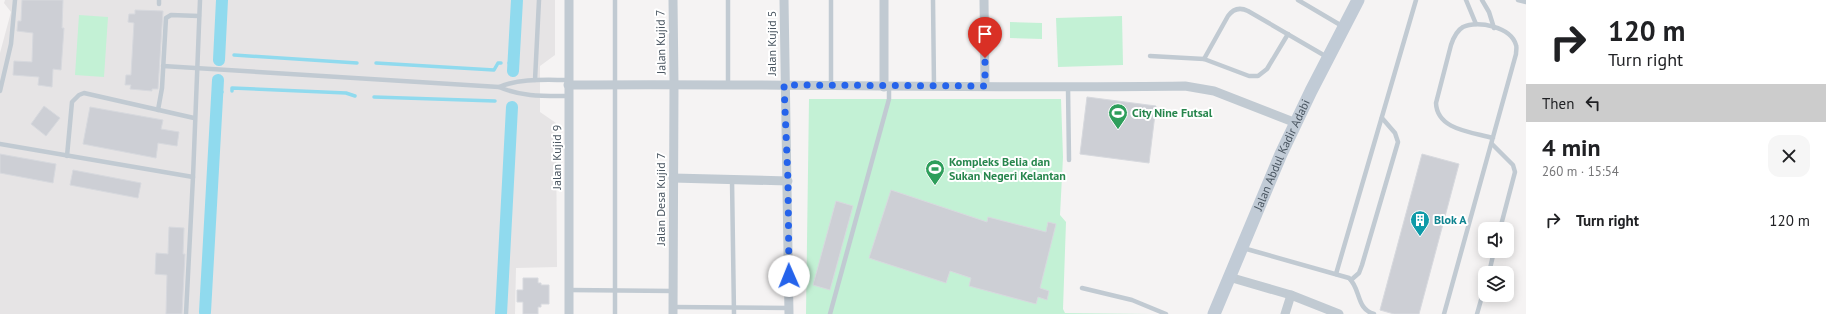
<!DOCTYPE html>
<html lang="en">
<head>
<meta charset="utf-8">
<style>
	body { margin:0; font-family:"PT Sans",sans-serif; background:#f6f6f6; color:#202124; height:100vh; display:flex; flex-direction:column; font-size:15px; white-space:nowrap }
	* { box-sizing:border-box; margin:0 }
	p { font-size:13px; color:#757577 }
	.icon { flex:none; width:22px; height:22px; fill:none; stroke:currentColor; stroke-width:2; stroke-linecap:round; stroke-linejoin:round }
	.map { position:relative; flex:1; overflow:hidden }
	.panel { display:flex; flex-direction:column; background:#fff; width:300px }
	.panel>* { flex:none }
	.top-card { background:#fff; color:#202124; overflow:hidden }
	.buttons { position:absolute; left:1478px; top:222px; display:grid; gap:8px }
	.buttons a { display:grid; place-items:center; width:36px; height:36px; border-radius:8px; background:#fff; box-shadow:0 2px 10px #0003; font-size:20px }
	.pin { position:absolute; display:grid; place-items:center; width:34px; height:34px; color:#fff; margin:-41px -17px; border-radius:50% 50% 50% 0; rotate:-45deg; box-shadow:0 0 4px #0007 }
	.pin .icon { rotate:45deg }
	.me { position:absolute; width:44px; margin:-22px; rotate:359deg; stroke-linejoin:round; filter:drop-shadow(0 0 3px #0008) }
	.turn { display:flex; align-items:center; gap:14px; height:84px; padding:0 16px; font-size:18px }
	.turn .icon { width:52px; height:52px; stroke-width:2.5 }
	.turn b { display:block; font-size:28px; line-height:34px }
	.then { display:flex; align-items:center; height:38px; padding:0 16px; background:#0003; gap:8px; font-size:15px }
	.round { display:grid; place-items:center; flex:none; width:42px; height:42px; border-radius:12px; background:#f6f6f6 }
	.summary { display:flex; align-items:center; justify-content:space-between; height:68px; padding:0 16px }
	h1 { font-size:24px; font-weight:700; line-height:30px }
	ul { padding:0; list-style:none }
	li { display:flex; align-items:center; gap:12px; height:60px; padding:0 16px }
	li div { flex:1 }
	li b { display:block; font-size:15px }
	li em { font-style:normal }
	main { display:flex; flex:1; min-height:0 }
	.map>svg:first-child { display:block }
	.education { fill:#e6e4e5 }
	.green { fill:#c3f1d5 }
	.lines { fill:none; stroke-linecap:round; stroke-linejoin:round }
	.stream { stroke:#90daee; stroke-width:3.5 }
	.canal { stroke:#90daee; stroke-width:12 }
	.building { fill:#cdcfd5; stroke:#d7d9de }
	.service { stroke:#c1cad2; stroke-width:4.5 }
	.minor { stroke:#c1cad2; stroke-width:9 }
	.secondary { stroke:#c1cbd6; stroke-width:13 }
	.route { stroke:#2563eb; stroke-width:7; stroke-dasharray:0 12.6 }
	.labels { text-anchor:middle; stroke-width:4; stroke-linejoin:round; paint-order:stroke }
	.street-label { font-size:12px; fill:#4a5661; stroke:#fff }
	.leisure-label { font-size:12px; font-weight:bold; fill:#27864d; stroke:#fff; text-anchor:start }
	.culture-label { font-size:12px; font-weight:bold; fill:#0d838f; stroke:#fff; text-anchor:start }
</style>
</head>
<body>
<main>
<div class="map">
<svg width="1526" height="314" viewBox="0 0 1526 314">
	<rect width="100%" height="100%" fill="#f5f3f3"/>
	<polygon class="education" points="5,0 555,0 555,55 540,66 540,112 556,123 557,267 516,268 515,314 0,314 0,53 11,12 4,3"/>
	<g class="green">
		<polygon points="79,15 108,17 104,77 75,75"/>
		<polygon points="1122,16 1123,65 1058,67 1056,18"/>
		<polygon points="1010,22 1042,23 1042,39 1010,38"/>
		<polygon points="809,99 1061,99 1063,157 1060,215 1066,222 1063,309 1065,313 1151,314 806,314"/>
	</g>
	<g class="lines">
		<g class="stream">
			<polyline points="234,55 357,63"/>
			<polyline points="376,63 494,70 498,63 501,63"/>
			<polyline points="509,63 514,63"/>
			<polyline points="232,91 232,88 346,93 355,96"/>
			<polyline points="217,92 222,92"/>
			<polyline points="374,97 495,101"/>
		</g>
		<g class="canal">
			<polyline points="219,60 222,0"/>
			<polyline points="513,71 517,0"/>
			<polyline points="205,312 218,80"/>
			<polyline points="501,314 512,107"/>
		</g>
	</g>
	<g class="building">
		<polygon points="22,0 63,0 62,28 64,28 61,70 53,69 52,87 38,85 39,77 13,75 14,61 32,62 33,33 17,31 18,21 21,21"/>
		<polygon points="135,10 163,11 158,88 158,89 152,89 152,91 130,89 131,85 125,85 126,75 131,75 134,23 128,22 129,14 135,14"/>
		<polygon points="1087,97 1156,106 1149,163 1080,154"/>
		<polygon points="44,106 60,118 46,136 31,124"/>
		<polygon points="90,107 163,120 161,129 179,132 177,146 158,143 156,158 83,144"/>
		<polygon points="0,154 56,164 53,183 0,173"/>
		<polygon points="1422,154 1459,164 1419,314 1394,314 1380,310"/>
		<polygon points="73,170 141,183 138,198 70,185"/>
		<polygon points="891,190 987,222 988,217 1046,232 1048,222 1056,224 1040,288 1049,291 1047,300 1038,297 1036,304 969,286 971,278 950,271 946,283 869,258"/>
		<polygon points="836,201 853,206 830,290 813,285"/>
		<polygon points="169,227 184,228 183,254 185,254 182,314 166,314 167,275 155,274 156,253 168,254"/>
		<polygon points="523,278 538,278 538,283 541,283 541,285 549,285 549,304 541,304 541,307 538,307 538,314 523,314 523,302 517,302 517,290 523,290"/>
	</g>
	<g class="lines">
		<g class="service">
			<polyline points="615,0 615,314"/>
			<polyline points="831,0 831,86"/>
			<polyline points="933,0 934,86"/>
			<polyline points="1298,0 1342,26"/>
			<polyline points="1466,0 1476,24"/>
			<polyline points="1482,0 1489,12 1494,28"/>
			<polyline points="1518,0 1526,2"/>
			<polyline points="159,4 159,0"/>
			<polyline points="1150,56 1204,59 1249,76 1258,76 1267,69 1288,34"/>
			<path d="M1204,59l24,-43c5,-7 12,-9 20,-5l79,46"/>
			<path d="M163,66l336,21c23,10 45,9 69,9"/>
			<polyline points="535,80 539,0"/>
			<polyline points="728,85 728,0"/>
			<path d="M499,87c22,-9 46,-7 69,-7"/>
			<polyline points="1068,87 1069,160"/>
			<polyline points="0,91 11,44 15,0"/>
			<polyline points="158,110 162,88 166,18 171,15 199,16"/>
			<polyline points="0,144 193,177 200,0"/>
			<polyline points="1492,144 1513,165 1515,172 1500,229"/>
			<polyline points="67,156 72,102 79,95 84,93 194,118"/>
			<polyline points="732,180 734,314"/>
			<path d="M1243,248l106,30c12,11 7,31 25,36"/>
			<polyline points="1489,273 1494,251"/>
			<polyline points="1336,274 1416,0"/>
			<polyline points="1351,280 1359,273 1362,265 1398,142 1395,133 1382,118"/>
			<polyline points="1082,288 1132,300 1166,314"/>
			<polyline points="569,290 673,291"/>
			<polyline points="673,307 789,308"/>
			<polyline points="186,314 193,177"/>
			<polyline points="830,314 889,99 889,87"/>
			<path d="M1444,314l72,-260c0,-3 1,-7 0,-9 -5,-18 -38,-25 -53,-18 -7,4 -10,12 -12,18l-15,58c1,27 36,29 57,35"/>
			<polyline points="1477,314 1485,286"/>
		</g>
		<g class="minor">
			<polyline points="673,0 674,84 673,314"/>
			<polyline points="784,0 789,314"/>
			<polyline points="984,0 985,86"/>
			<path d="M568,85c206,-2 411,4 617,1l29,5 82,32"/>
			<polyline points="884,87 884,0"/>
			<polyline points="673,178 788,181"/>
			<polyline points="1229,277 1291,295 1339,314"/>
			<polyline points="569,314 569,0"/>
			<polyline points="1285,314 1291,295"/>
		</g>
		<path class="secondary" id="s1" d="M1214,314l67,-160 30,-63 47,-91"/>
	</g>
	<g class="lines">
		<polyline class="route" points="789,276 788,181 784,85 985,86 985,58"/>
	</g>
	<defs>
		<g id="stadium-pin" transform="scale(1)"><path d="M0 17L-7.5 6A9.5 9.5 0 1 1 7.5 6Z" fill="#2e9e5b" stroke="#fff"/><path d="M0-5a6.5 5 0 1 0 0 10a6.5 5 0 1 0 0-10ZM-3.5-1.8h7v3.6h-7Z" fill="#fff"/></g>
		<g id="building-pin" transform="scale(1)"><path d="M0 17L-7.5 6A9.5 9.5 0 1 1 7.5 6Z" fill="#0f9aa8" stroke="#fff"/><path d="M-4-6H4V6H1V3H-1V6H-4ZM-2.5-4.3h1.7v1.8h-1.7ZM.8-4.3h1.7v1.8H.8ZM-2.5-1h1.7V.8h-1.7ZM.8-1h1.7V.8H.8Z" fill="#fff"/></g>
	</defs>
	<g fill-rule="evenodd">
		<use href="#stadium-pin" x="1118" y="113"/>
		<use href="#stadium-pin" x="935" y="169"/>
		<use href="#building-pin" x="1420" y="220"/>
	</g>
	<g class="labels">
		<g class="street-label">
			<text transform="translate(661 42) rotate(-91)" y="4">Jalan Kujid 7</text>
			<text transform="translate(772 43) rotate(-90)" y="4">Jalan Kujid 5</text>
			<text dy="4" stroke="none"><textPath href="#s1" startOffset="173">Jalan Abdul Kadir Adabi</textPath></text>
			<text transform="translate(557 157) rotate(-90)" y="4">Jalan Kujid 9</text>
			<text transform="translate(661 199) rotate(-90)" y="4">Jalan Desa Kujid 7</text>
		</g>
		<g class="leisure-label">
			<text x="1132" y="117">City Nine Futsal</text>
			<text x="949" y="166">Kompleks Belia dan<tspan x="949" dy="14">Sukan Negeri Kelantan</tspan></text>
		</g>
		<g class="culture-label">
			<text x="1434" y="224">Blok A</text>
		</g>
	</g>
</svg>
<div class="buttons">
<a><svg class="icon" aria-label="sound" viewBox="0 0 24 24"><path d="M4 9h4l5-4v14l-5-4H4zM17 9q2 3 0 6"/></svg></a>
<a><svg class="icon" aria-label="layers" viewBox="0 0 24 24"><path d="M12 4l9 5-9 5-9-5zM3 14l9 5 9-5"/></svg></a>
</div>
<div class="pin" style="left:985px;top:58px;background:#d93025"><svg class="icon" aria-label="arrive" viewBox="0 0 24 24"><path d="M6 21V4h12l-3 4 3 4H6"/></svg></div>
<svg class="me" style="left:789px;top:276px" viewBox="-20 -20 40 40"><circle r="19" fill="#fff"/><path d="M0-13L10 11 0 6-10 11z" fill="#2563eb"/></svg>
</div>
<section class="panel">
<div class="top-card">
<div class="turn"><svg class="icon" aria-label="right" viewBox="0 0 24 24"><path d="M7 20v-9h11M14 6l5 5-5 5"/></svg><div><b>120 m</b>Turn right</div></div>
<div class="then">Then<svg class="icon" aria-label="left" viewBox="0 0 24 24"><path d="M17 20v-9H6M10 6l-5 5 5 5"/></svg></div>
</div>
<div class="summary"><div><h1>4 min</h1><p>260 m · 15:54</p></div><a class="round"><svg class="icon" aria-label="close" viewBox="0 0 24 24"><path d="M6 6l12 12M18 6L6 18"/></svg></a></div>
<ul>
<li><svg class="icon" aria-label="right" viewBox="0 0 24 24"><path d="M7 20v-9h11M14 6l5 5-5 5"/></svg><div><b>Turn right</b></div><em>120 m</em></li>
</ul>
</section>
</main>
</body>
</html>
